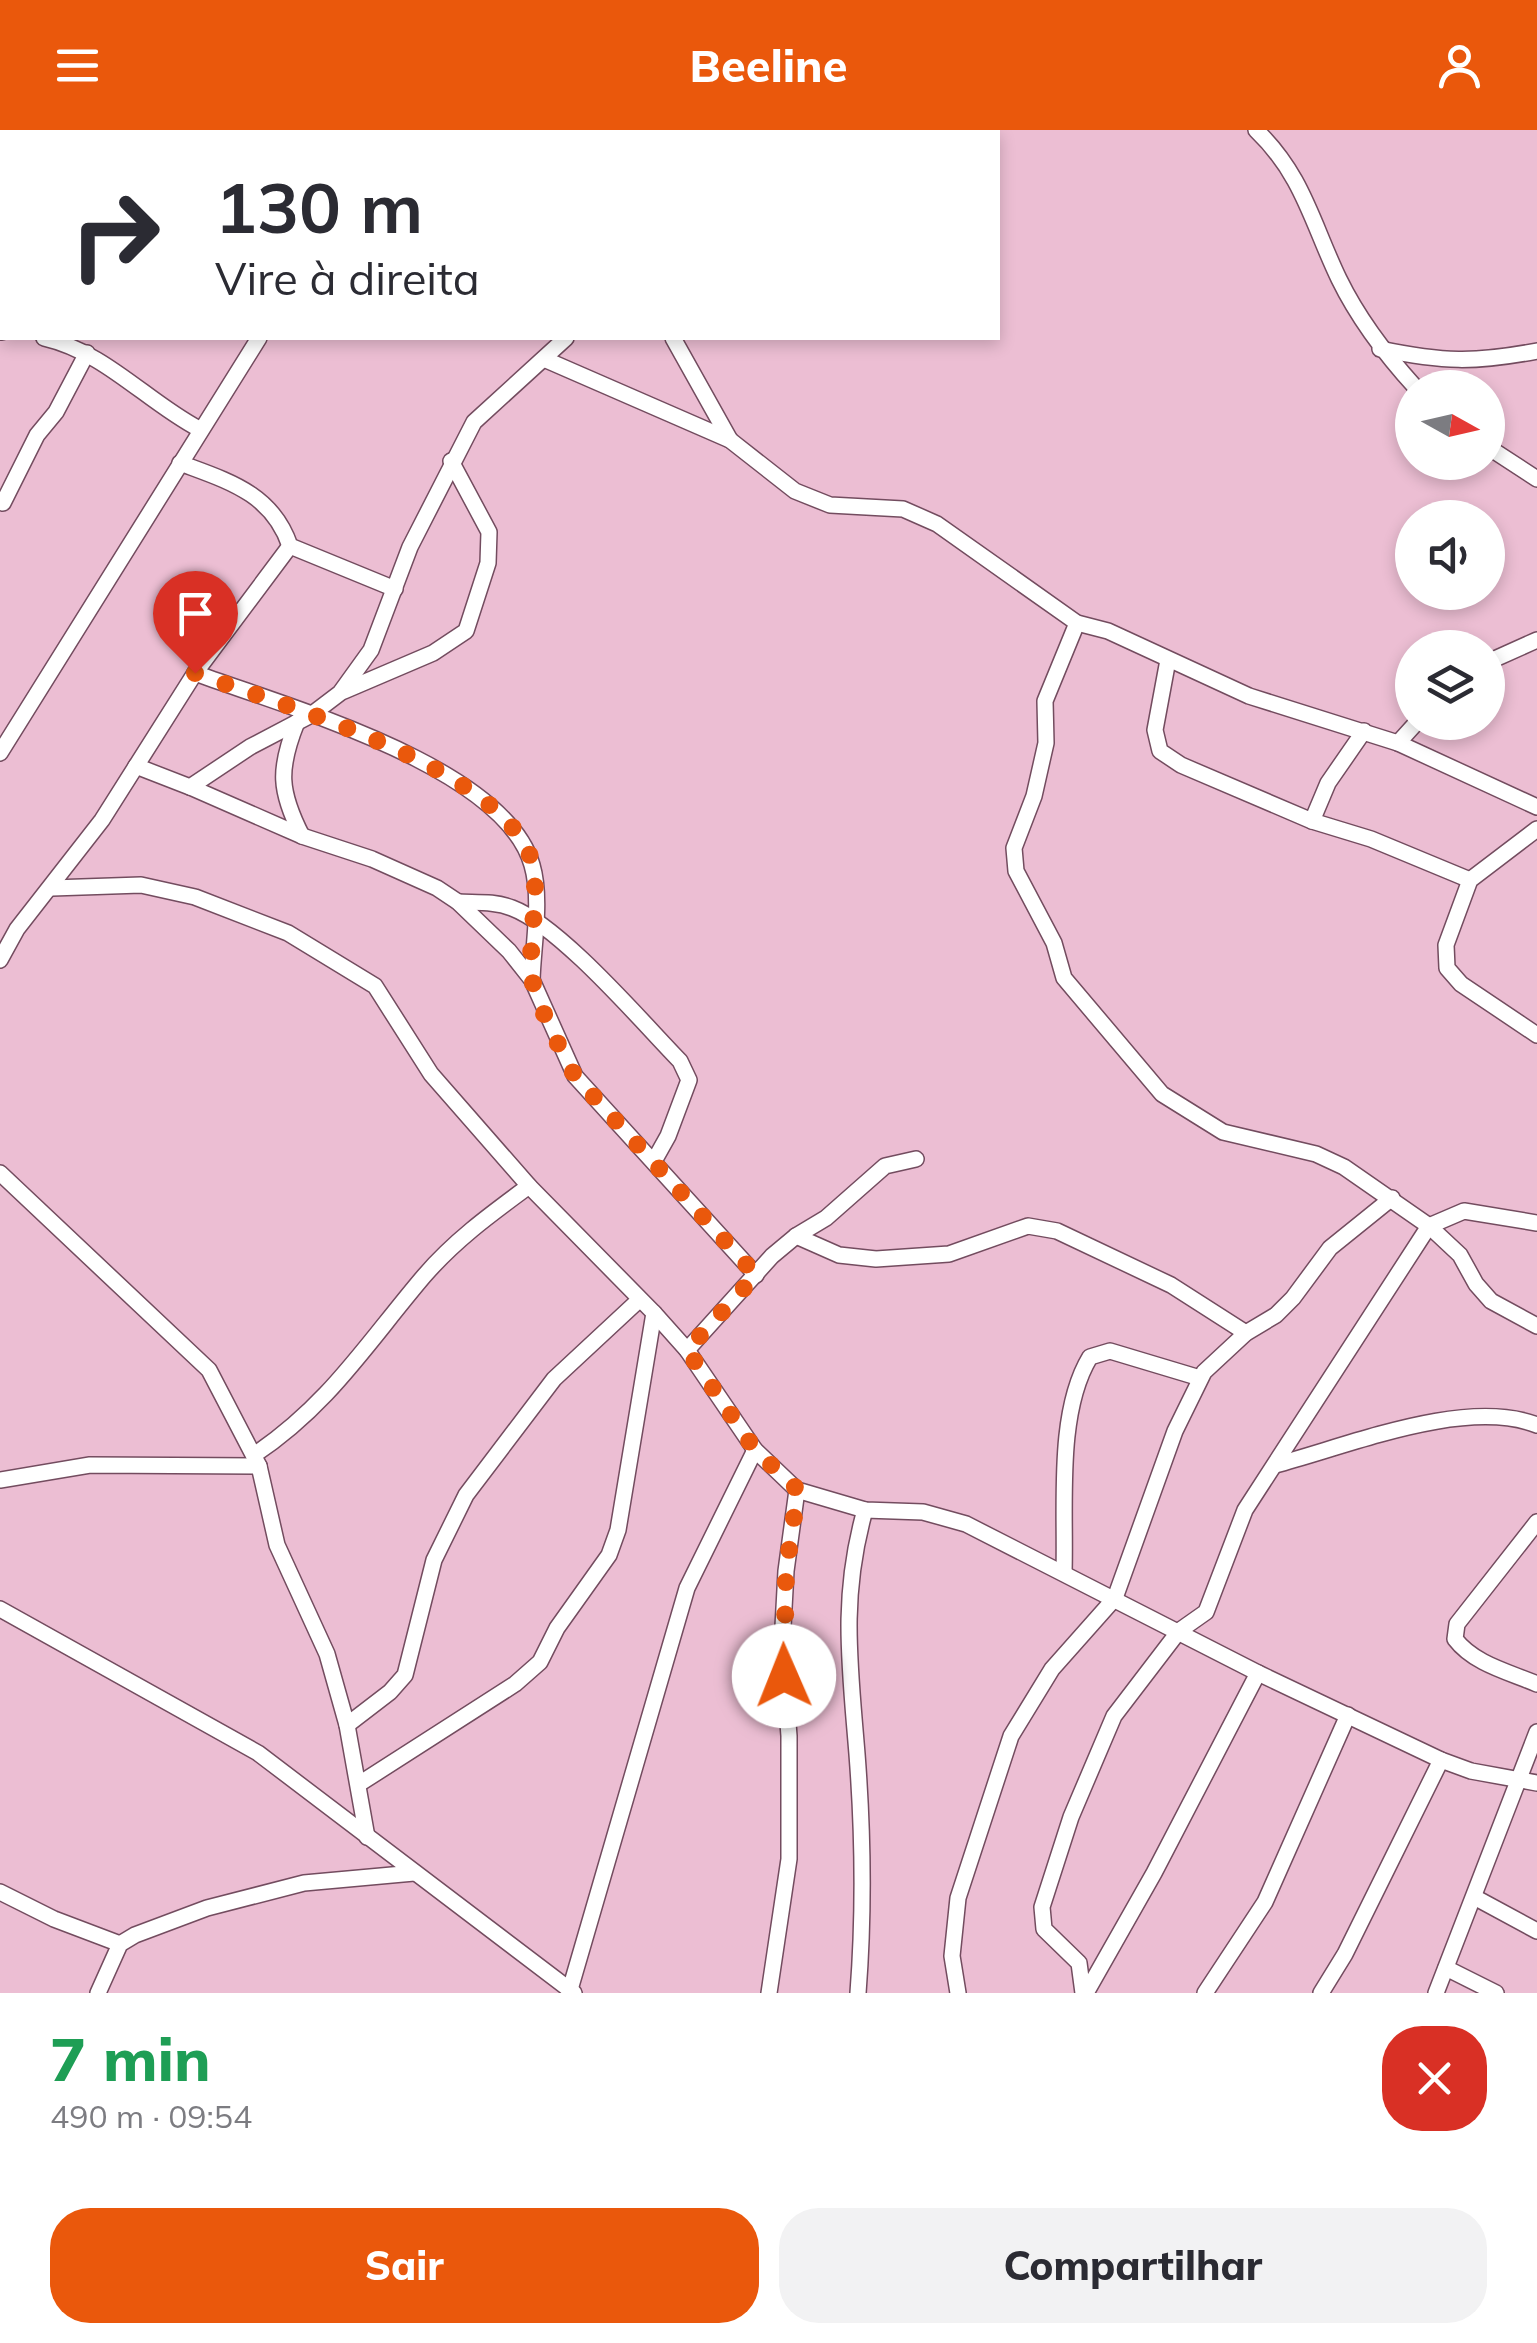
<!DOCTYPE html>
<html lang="pt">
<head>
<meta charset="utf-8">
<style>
	body { margin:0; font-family:Mulish,sans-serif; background:#f2f2f3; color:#2b2b33; height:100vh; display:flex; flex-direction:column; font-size:38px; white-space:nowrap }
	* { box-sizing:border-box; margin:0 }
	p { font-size:32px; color:#7c7c81 }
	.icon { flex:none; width:55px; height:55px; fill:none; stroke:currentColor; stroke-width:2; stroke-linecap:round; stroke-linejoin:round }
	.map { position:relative; height:1863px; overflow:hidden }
	.drawer { display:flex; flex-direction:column; background:#fff; flex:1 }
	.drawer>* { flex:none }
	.top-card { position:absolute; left:0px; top:0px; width:1000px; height:210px; box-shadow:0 5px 15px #0003; background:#fff; color:#2b2b33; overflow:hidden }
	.needle { width:65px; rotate:98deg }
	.buttons { position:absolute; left:1395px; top:240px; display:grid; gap:20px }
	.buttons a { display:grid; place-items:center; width:110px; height:110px; border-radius:50%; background:#fff; box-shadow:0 5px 15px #0003; font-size:50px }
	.pin { position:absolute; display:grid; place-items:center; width:85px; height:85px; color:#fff; margin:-102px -42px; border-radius:50% 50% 50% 0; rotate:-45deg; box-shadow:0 0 10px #0007 }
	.pin .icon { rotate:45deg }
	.me { position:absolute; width:110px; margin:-55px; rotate:359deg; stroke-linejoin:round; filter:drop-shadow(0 0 8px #0008) }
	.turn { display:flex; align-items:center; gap:35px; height:210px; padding:0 50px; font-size:45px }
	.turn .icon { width:130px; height:130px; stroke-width:2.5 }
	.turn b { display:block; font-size:70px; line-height:85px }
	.round { display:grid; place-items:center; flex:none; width:105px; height:105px; border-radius:40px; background:#f2f2f3 }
	.head { display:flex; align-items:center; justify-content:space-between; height:170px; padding:0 50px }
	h1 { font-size:60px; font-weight:800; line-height:75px; color:#1e9e55 }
	.button { display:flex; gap:20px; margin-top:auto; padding:20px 50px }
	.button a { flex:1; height:115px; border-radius:40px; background:#ea580c; color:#fff; font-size:40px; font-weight:800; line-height:115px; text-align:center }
	.button a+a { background:#f2f2f3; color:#2b2b33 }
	header { display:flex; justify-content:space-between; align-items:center; height:130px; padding:0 50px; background:#ea580c; color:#fff; font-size:45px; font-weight:800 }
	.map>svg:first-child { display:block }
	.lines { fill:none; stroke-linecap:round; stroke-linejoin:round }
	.street-casing { stroke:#734c5f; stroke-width:18 }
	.secondary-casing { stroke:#734c5f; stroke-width:25 }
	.street { stroke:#fff; stroke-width:15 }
	.secondary { stroke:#fff; stroke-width:22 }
	.route { stroke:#ea580c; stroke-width:18; stroke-dasharray:0 32.4 }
</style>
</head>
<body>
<header><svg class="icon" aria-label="menu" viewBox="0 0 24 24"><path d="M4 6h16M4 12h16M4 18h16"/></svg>Beeline<svg class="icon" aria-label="person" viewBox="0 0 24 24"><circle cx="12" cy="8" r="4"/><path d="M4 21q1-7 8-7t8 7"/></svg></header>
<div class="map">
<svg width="1537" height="1863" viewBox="0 0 1537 1863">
	<rect width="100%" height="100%" fill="#ecbed3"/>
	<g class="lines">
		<g class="street-casing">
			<g id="street">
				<polyline points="641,0 643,2"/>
				<path d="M1256,0c47,45 56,93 83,149 20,41 46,75 77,109"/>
				<polyline points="410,2 412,0"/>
				<polyline points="716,2 717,0"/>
				<polyline points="848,2 850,0"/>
				<polyline points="0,202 2,202"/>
				<path d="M44,208c61,14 102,63 155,91"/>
				<polyline points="673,208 730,310"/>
				<path d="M1380,219c63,13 94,14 157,2"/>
				<polyline points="544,229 730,310 795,361 830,375 903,379 937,394 1077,493 1108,501 1249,566 1398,613 1537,677"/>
				<polyline points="1488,317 1537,349"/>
				<path d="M180,333c48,18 92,30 110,83l105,43"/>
				<polyline points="3,373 37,305 56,282 87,223"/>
				<polyline points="1077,493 1045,571 1046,613 1034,666 1014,718 1016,741 1054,813 1064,848 1162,964 1223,1002 1316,1024 1344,1037 1429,1096 1460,1125 1476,1154 1491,1171 1537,1196"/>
				<polyline points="1168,530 1155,600 1160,621 1181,635 1312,691"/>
				<polyline points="1488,532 1537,510"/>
				<path d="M195,543c89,33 309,93 337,192 10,34 1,80 0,115"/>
				<polyline points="344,561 433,523 466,501 488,433 489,402 451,331"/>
				<path d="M297,592c-19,47 -18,69 5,114"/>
				<polyline points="1364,601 1328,653 1312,691 1371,709 1470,750"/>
				<polyline points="1398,613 1417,592"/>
				<polyline points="0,623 259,208"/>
				<polyline points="136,636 190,657 250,617 311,585 340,563 371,520 410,417 474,292 566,208"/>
				<polyline points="190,657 302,706 372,729 437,758 458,772 509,821 532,850 575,946 756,1145"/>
				<polyline points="1537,699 1470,750 1446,815 1447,838 1461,854 1537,905"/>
				<polyline points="52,758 141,755 195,767 288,803 375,856 431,944 529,1056 654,1183 687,1220 755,1320 797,1360 865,1380 923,1382 966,1394 1258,1543 1441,1630 1471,1641 1537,1653"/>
				<path d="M458,772c18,1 36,-1 54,6 48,18 130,114 168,153l9,19 -21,56 -14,25"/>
				<polyline points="0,830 17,799 102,690 195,543 290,416"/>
				<polyline points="0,1043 209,1240 259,1336 277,1415 327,1524 347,1595 367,1707"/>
				<polyline points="796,1106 839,1125 876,1129 949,1124 1028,1096 1057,1101 1171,1155 1246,1203"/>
				<polyline points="687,1220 772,1126 796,1106 826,1088 885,1036 916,1029"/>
				<path d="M254,1325c75,-50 113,-112 170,-179 31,-36 67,-62 105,-90"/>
				<path d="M1275,1335c73,-19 190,-68 262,-40"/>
				<polyline points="0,1350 90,1335 259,1336"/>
				<path d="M1537,1392l-80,102 -2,15c19,25 54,33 82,45"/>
				<path d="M1064,1442c2,-65 -8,-159 26,-215l20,-6 90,27"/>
				<polyline points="0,1479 258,1623 574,1863"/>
				<polyline points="347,1595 390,1562 405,1545 434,1430 466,1365 554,1249 639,1170"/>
				<polyline points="359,1654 515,1554 540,1532 557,1498 609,1425 618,1400 654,1183"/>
				<polyline points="0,1762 54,1789 120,1814"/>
				<polyline points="1476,1768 1537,1801"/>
				<polyline points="1446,1838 1496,1863"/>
				<polyline points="98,1863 120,1814 135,1805 207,1778 304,1753 414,1743"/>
				<polyline points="569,1863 687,1458 755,1320"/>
				<polyline points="769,1863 789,1729 789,1606 782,1515 786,1441 797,1360"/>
				<path d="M858,1863c6,-78 5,-161 -1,-239 -7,-88 -17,-156 8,-244"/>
				<polyline points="958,1863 952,1826 958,1768 1011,1606 1052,1539 1115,1468 1175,1301 1204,1242 1246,1203 1276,1185 1293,1168 1330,1118 1392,1068"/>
				<polyline points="1083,1863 1079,1833 1044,1799 1042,1777 1071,1687 1114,1586 1179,1501 1206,1482 1245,1380 1429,1096 1464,1081 1537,1093"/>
				<polyline points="1086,1863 1154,1743 1258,1543"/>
				<polyline points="1205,1863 1265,1772 1348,1585"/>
				<polyline points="1321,1863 1345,1824 1441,1630"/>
				<polyline points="1436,1863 1537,1602"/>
			</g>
		</g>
		<g class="secondary-casing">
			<g id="secondary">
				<polyline points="341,2 348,0"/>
				<polyline points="0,132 2,131"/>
			</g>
		</g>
		<use href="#street" class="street"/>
		<use href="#secondary" class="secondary"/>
	</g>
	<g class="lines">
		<path class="route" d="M195,543c82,31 325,99 339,198 4,35 -6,72 -2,107 3,22 31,77 43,98l181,199 -69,75 68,100 43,40 -12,81 -2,105"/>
	</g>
</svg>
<div class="buttons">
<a><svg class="needle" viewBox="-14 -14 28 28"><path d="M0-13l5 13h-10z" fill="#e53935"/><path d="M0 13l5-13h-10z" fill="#7c7c81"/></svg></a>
<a><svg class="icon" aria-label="sound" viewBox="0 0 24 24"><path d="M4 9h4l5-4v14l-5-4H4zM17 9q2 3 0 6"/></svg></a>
<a><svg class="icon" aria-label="layers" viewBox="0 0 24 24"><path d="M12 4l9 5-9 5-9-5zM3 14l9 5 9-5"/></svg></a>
</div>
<div class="pin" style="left:195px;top:543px;background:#d93025"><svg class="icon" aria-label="arrive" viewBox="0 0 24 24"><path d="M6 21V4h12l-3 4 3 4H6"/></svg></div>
<svg class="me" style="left:784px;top:1546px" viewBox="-20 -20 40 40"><circle r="19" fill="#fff"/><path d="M0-13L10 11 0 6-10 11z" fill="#ea580c"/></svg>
<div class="top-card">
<div class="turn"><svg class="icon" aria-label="right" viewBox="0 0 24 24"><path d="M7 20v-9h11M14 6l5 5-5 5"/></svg><div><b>130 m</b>Vire à direita</div></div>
</div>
</div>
<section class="drawer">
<div class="head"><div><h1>7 min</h1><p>490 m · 09:54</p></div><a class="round" style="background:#d93025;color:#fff"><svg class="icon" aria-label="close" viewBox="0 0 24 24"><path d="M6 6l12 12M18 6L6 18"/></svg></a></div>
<div class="button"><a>Sair</a><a>Compartilhar</a></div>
</section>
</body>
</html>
